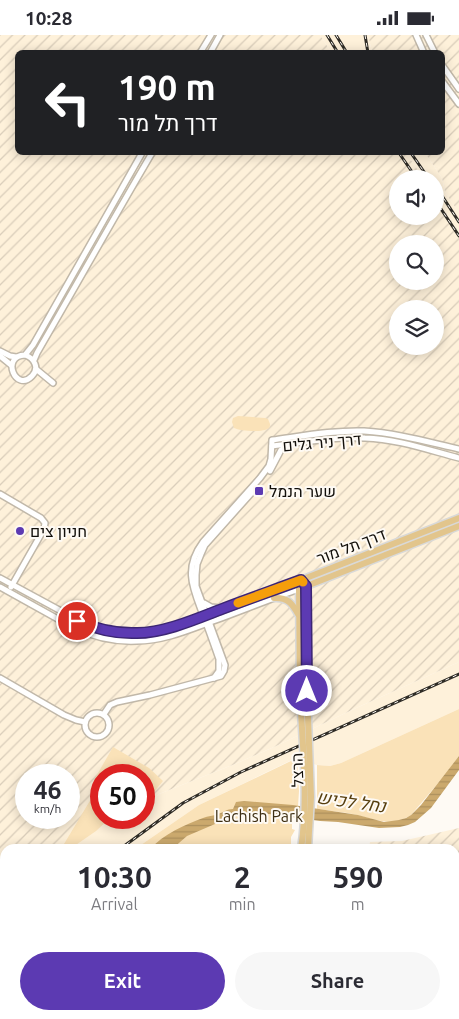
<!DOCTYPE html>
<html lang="en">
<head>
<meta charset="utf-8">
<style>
	body { margin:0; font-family:Ubuntu,Heebo,sans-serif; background:#f7f7f7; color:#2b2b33; height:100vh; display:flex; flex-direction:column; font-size:19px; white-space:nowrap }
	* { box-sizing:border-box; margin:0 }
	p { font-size:16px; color:#7c7c81 }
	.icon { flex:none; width:28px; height:28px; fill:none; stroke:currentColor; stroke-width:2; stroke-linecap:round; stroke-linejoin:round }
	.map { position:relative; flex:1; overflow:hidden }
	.details { position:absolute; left:0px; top:809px; width:460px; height:176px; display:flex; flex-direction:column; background:#fff; border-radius:15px 15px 0 0; box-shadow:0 2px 12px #0003 }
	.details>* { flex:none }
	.guide { position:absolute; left:15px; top:15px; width:430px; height:105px; border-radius:8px; box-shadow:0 2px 12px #0003; background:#202124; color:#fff; overflow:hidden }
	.fabs { position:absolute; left:389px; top:135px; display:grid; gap:10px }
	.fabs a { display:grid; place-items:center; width:55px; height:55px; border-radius:50%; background:#fff; box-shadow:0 2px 12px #0003; font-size:25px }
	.speed { position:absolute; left:15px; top:729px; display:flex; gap:10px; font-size:25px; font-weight:700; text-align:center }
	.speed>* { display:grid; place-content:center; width:65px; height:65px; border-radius:50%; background:#fff; box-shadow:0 2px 12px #0003; line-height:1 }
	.speed small { font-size:12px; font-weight:400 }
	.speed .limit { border:8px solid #d22; background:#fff; color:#111 }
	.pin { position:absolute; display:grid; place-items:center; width:42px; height:42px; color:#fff; margin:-21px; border:2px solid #fff; border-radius:50%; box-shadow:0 1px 5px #0007 }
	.me { position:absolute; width:55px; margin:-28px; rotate:0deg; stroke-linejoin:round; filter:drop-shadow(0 0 4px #0008) }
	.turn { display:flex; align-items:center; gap:18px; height:105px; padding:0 20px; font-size:22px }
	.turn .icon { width:65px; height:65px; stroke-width:2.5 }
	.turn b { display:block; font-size:35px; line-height:42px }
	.eta { display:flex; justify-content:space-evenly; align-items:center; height:85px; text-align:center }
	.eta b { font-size:30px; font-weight:600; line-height:35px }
	.action { display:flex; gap:10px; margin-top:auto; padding:10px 20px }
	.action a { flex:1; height:58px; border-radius:30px; background:#5c3ab2; color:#fff; font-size:20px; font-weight:600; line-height:58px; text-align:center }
	.action a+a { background:#f7f7f7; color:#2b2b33 }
	.status { display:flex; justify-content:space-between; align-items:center; height:35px; padding:0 25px; background:#fff; direction:ltr }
	.status svg { height:14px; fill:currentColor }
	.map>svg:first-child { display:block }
	.built { fill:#fef1da }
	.industrial { fill:url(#industrial-furrows); fill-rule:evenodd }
	.green { fill:#fae2b8 }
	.water { fill:url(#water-rules) }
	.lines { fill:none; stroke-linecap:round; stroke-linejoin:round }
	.minor-casing { stroke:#c1b8a9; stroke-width:8 }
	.major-casing { stroke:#d9d9d8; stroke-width:9 }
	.minor { stroke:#fff; stroke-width:5 }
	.major { stroke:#e2c58c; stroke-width:6 }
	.rail-casing { stroke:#2f2c26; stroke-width:3 }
	.rail { stroke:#fefaf4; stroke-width:1; stroke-dasharray:4; stroke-linecap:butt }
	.major-bridge-casing { stroke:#d9d9d8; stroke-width:9; stroke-linecap:butt }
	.major-bridge { stroke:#e2c58c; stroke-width:6 }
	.route-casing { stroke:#3c2674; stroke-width:12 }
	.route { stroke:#5c3ab2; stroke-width:9 }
	.slow { stroke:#f59e0b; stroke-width:9 }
	.poi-dot { fill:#5c3ab2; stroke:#fefaf4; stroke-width:2 }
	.labels { text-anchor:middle; stroke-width:4; stroke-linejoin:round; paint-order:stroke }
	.street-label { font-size:16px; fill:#120f0a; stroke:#fefaf4 }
	.poi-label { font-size:16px; fill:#120f0a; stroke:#fefaf4; text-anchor:start }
	.park-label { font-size:16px; fill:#3e2f14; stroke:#fefaf4 }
	.water-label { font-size:18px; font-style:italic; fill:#573f0f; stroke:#fefaf4 }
</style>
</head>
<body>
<div class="status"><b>10:28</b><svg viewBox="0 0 49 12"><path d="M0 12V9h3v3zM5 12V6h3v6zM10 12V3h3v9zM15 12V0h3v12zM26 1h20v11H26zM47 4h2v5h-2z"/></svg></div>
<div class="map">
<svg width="459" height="984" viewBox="0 0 459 984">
	<defs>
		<pattern id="industrial-furrows" width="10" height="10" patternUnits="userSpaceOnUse" patternTransform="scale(1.25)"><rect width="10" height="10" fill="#fef1da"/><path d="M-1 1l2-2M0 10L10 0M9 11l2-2" fill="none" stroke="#d9cdba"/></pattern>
		<pattern id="water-rules" width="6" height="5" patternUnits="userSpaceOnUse" patternTransform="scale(1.25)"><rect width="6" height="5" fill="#cba96d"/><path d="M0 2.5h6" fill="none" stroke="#ad905d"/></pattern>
	</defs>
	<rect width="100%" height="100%" fill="#fefaf4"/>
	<g class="built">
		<polygon points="320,0 368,0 372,17 340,17 337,14 331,17"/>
		<polygon points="406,118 425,118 442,143 445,157 459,178 459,197 435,161 435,144 424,144"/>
		<polygon points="459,627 459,674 341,728 330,731 317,730 294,724 199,770 135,814 63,814 83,799 120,783 144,782 144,772 147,771 159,759 235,729 274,712 354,674"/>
	</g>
	<g class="industrial">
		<path d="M0,0h320l11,17 6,-3 3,3 -322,1v100h388l18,26h-26v37h37v-20l24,36v430l-105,47 -80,38 -39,17 -76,30 -12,12 -3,1v-32h-43v42l19,1 -37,16 -20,15h-58v53l-5,2zM398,209h37v37h-37zM398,274h37v37h-37zM26,740h43v42h-43z"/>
		<polygon points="368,0 459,0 459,178 445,157 442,143 425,118 442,118 442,18 372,17"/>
		<polygon points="459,793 459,984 288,984 293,980 455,980 455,814 369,814 370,807 402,806"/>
	</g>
	<g class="green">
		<path d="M238,381l27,2 3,1 2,5c0,1 0,3 -1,4 -6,5 -29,3 -35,0l-2,-6 1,-4z"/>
		<path d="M459,674v47l-14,19 -34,40c-19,12 -34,5 -54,0 -13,-3 -26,-4 -40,-6v-44l13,1 11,-3z"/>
		<polygon points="113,712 149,733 163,746 144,769 144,740 101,740 101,782 110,783 96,796 70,814 61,814 100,749 94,745"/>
		<polygon points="295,724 297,724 299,756 298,771 292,771 292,794 295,795 291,802 291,814 135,814 199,770"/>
		<polygon points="5,905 5,980 227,980 225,984 0,984 0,907"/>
	</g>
	<path class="water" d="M459,721v14l-28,38 -16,14 -7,3 -8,2 -21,1 -41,-6 -18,-1 -66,-9 -11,1 -14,3 -7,5 -35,15 -15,13h-22c14,-15 34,-24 53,-31 5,-2 10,-2 15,-4 6,-2 9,-5 15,-5l3,-7 8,-1 49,4 65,10 26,7 15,-2 7,-2 5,-3 10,-10z"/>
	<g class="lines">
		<g class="minor-casing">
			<g id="minor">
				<polyline points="416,0 424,18"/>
				<polyline points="426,0 435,18"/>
				<polyline points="200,18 211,0"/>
				<polyline points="210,18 220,0"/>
				<polyline points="442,30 459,54"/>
				<polyline points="442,46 459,69"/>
				<polyline points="0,316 10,321 16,322"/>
				<path d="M25,320c9,3 15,13 7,21 -16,17 -32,-20 -7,-21l8,-10 109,-192"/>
				<polyline points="0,321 11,330"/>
				<path d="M34,325l3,-7c39,-67 76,-134 115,-200"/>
				<polyline points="36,334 53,348"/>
				<path d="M272,411c30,-3 62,-10 93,-8 32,1 63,12 94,20"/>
				<polyline points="270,436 281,415 290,409"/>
				<polyline points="0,459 41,483 45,488 44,494 11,552"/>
				<polyline points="0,543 85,589 106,595 139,598 166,594 198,583 301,545"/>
				<path d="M0,552l74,41c19,9 42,14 63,13 27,0 54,-12 79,-21 27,-10 55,-21 83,-31"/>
				<polyline points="204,568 211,572 221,573"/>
				<polyline points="0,643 64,680 76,685 85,687"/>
				<path d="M214,643l5,-7v-12c-5,-14 -10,-29 -16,-44 -10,-27 -20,-46 0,-73l57,-64 9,-12 2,-7 1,-19c30,-4 62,-10 92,-9 32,2 64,11 95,18"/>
				<circle cx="97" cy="690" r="12"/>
				<polyline points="104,679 110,670 117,667 150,660 221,641 224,636 225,630 196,551 196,540 197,529 201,519 205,510 255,454"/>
				<polyline points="455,853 459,853"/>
				<path d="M331,984c13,-6 35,-1 50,0"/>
			</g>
		</g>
		<g class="major-casing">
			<g id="major">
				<polyline points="301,545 459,483"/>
				<polyline points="305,550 306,551 307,656"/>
				<polyline points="299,551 300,656"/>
				<polyline points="299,554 459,491"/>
				<path d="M274,563c13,-1 18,5 24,16"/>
				<polyline points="237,984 239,980"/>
				<polyline points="245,984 247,980"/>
			</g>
		</g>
		<use href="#minor" class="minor"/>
		<use href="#major" class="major"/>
		<g class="rail-casing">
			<g id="rail">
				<polyline points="327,0 338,18"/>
				<polyline points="336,0 347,18"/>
				<polyline points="365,0 368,18"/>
				<polyline points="399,118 417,144"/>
				<polyline points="411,118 429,144"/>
				<polyline points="435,150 459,187"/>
				<polyline points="435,165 459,201"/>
				<polyline points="120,814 183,768 241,737 459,639"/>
				<polyline points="0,894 5,892"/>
			</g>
		</g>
		<use href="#rail" class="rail"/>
		<g class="major-bridge-casing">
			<g id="major-bridge">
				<path d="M300,656c2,52 9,106 1,158"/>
				<polyline points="307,656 311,762 308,814"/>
			</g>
		</g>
		<use href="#major-bridge" class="major-bridge"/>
	</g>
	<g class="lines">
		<g class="route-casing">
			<path id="route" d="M77,586c19,8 39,13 60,12 27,0 59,-14 85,-24 26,-10 52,-19 79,-29l5,6 1,105"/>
		</g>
		<use href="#route" class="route"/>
		<polyline class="slow" points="238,568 301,545 303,547"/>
	</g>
	<g class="poi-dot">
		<rect x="254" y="451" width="10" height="10" rx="2.5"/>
		<circle cx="20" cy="496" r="5"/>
	</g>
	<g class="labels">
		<g class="street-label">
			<text transform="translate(322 407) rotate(-5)" y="6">דרך ניר גלים</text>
			<text transform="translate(351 511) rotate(-21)" y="6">דרך תל מור</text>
			<text transform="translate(297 735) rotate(-92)" y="6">הרצל</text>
		</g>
		<g class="poi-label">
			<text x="269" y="462">שער הנמל</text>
			<text x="30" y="502">חניון צים</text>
		</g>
		<g class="park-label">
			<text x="259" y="787">Lachish Park</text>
		</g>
		<g class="water-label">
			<text transform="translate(351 767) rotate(8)" y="6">נחל לכיש</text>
		</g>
	</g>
</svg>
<div class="fabs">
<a><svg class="icon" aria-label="sound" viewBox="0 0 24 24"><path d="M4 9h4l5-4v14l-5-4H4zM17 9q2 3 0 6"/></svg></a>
<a><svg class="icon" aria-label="search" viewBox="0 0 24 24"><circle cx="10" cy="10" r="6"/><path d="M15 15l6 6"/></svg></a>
<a><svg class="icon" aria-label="layers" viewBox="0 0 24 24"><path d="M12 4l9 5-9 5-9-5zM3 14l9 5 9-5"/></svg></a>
</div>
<div class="speed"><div>46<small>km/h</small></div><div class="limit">50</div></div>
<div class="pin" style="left:77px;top:586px;background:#d93025"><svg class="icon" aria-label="arrive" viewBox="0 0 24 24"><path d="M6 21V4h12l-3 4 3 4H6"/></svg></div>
<svg class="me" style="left:307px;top:656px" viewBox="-20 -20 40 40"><circle r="17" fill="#5c3ab2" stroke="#fff" stroke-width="3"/><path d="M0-11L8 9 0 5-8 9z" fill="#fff"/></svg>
<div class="guide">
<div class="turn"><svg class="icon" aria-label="left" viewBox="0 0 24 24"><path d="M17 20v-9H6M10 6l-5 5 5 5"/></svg><div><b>190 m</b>דרך תל מור</div></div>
</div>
<section class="details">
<div class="eta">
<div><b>10:30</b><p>Arrival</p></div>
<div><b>2</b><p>min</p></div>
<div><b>590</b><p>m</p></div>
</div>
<div class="action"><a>Exit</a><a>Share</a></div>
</section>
</div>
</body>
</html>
